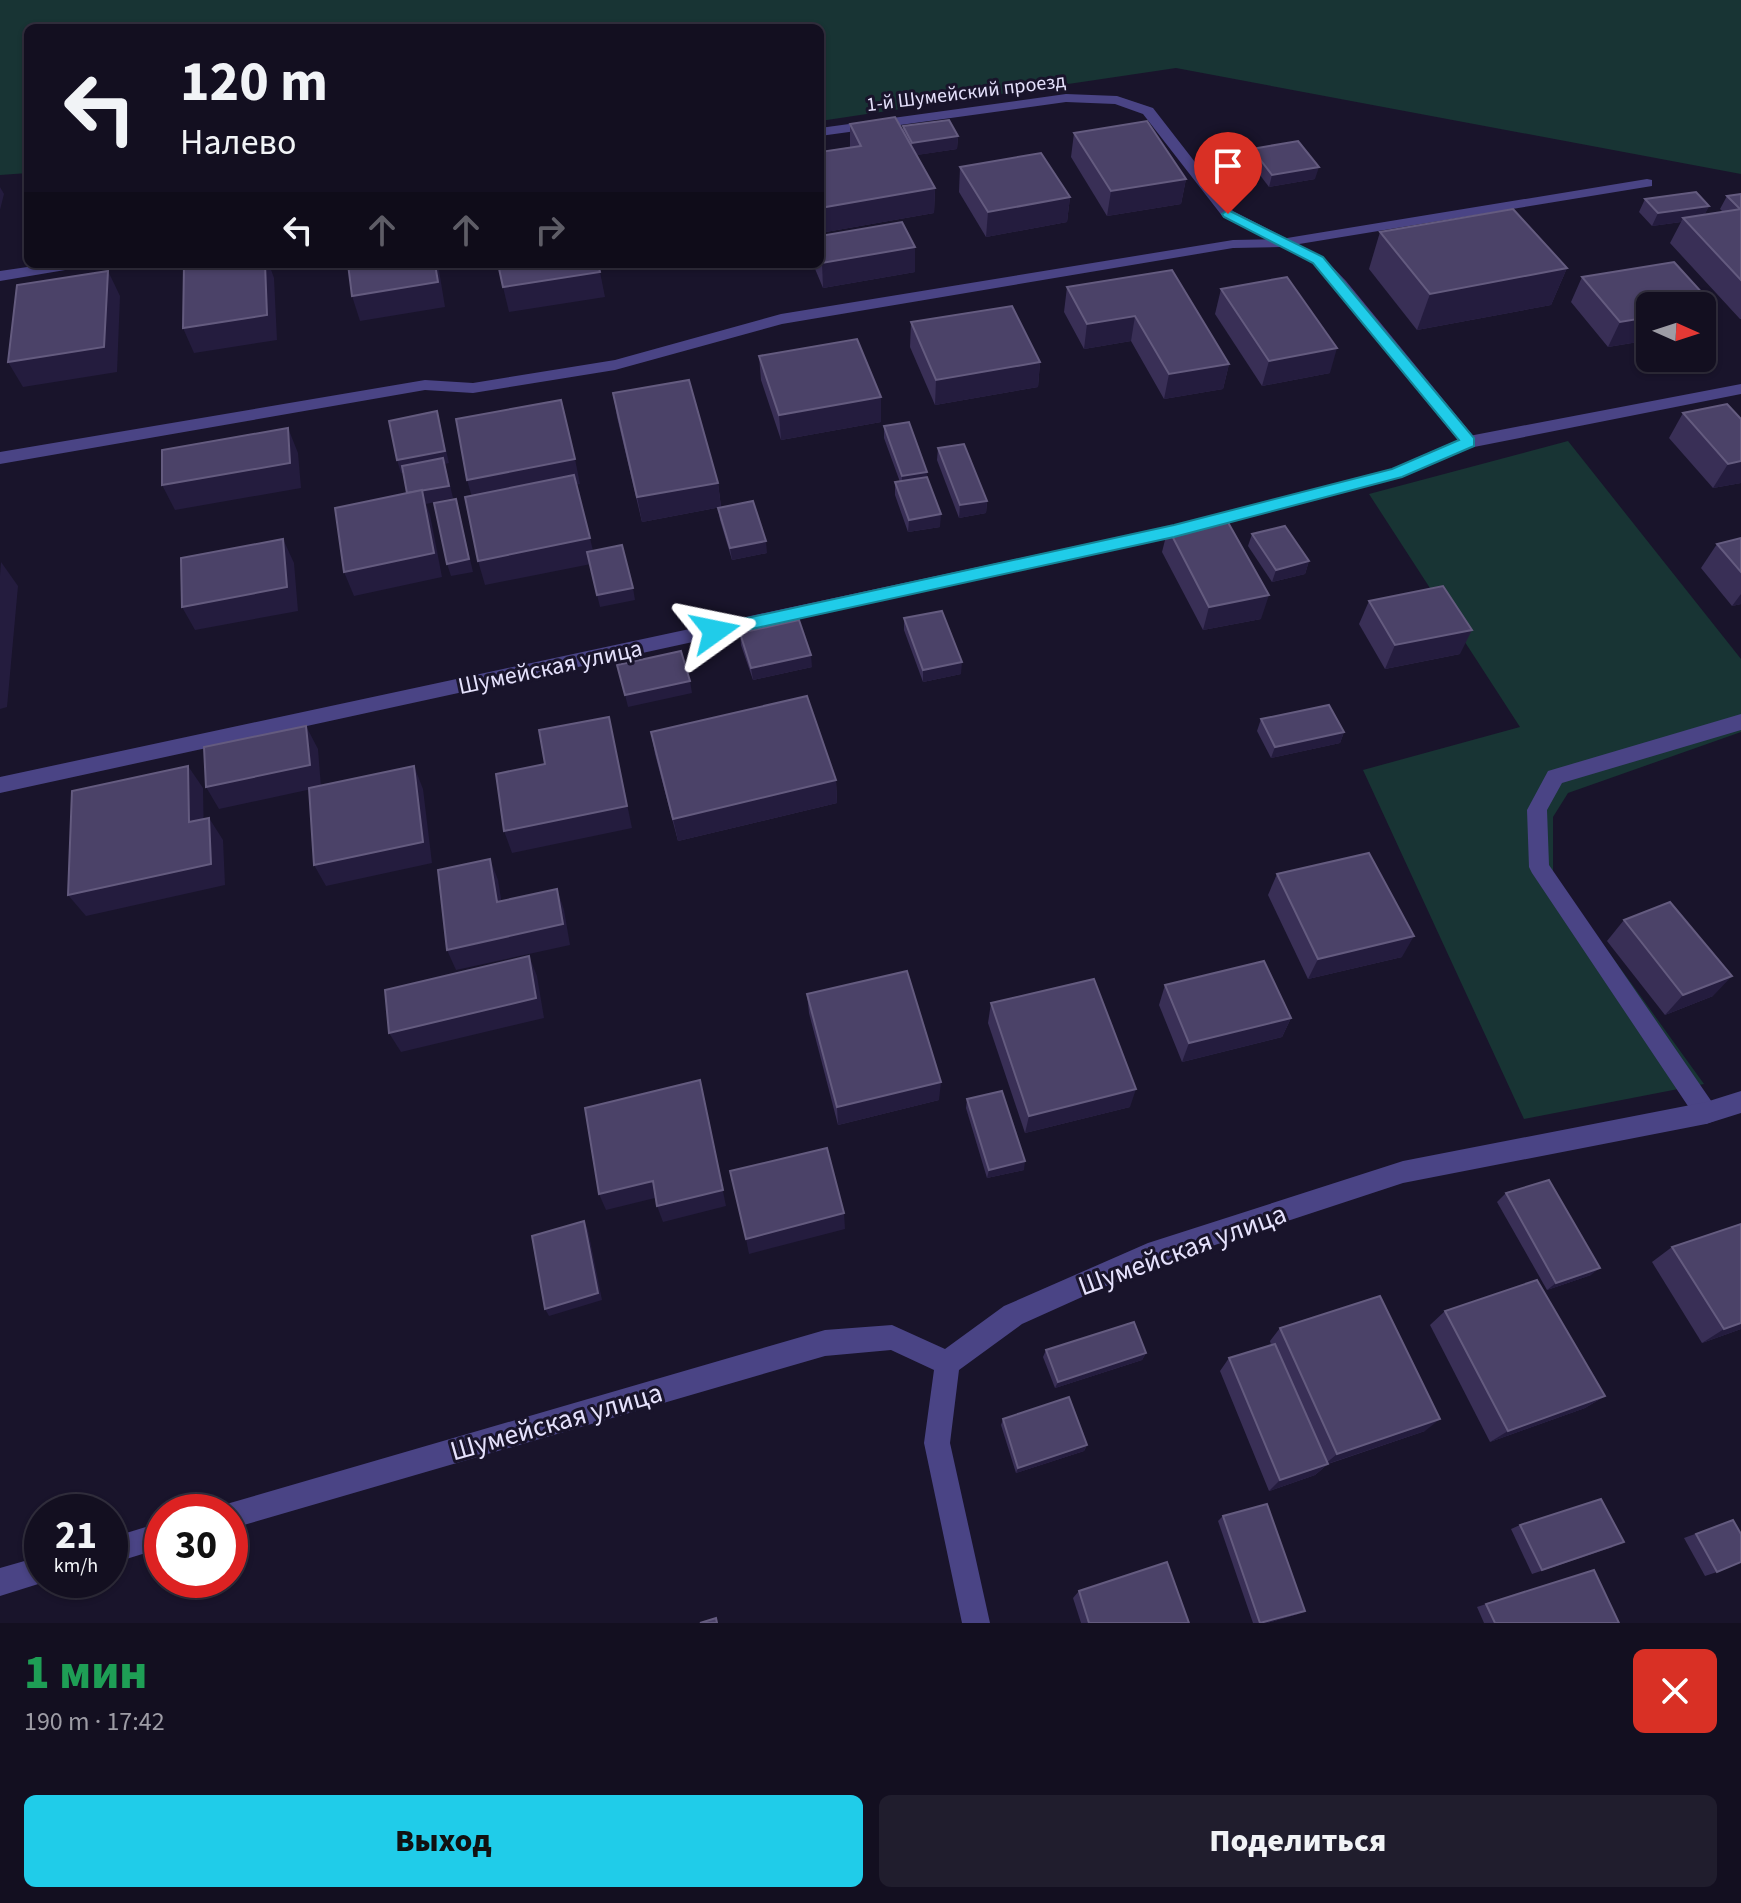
<!DOCTYPE html>
<html lang="ru">
<head>
<meta charset="utf-8">
<style>
	body { margin:0; font-family:"Source Sans 3",sans-serif; background:#201d2d; color:#f1f3f6; height:100vh; display:flex; flex-direction:column; font-size:30px; white-space:nowrap }
	* { box-sizing:border-box; margin:0 }
	p { font-size:26px; color:#9d9ca5 }
	.icon { flex:none; width:44px; height:44px; fill:none; stroke:currentColor; stroke-width:2; stroke-linecap:round; stroke-linejoin:round }
	.map { position:relative; height:1623px; overflow:hidden }
	.panel { display:flex; flex-direction:column; background:#130f20; flex:1 }
	.panel>* { flex:none }
	.banner { position:absolute; left:24px; top:24px; width:800px; height:244px; border-radius:12px; box-shadow:0 2px 6px #0004,0 0 0 2px #322f3e; background:#130f20; color:#f1f3f6; overflow:hidden }
	.needle { width:52px; rotate:93deg }
	.controls { position:absolute; left:1636px; top:292px; display:grid; gap:16px }
	.controls a { display:grid; place-items:center; width:80px; height:80px; border-radius:12px; background:#130f20; box-shadow:0 2px 6px #0004,0 0 0 2px #322f3e; font-size:40px }
	.speed { position:absolute; left:24px; top:1494px; display:flex; gap:16px; font-size:40px; font-weight:700; text-align:center }
	.speed>* { display:grid; place-content:center; width:104px; height:104px; border-radius:50%; background:#130f20; box-shadow:0 2px 6px #0004,0 0 0 2px #322f3e; line-height:1 }
	.speed small { font-size:20px; font-weight:400 }
	.speed .limit { border:12px solid #d22; background:#fff; color:#111 }
	.pin { position:absolute; display:grid; place-items:center; width:68px; height:68px; color:#fff; margin:-82px -34px; border-radius:50% 50% 50% 0; rotate:-45deg; box-shadow:0 0 8px #0007 }
	.pin .icon { rotate:45deg }
	.me { position:absolute; width:88px; margin:-44px; rotate:78deg; stroke-linejoin:round; filter:drop-shadow(0 0 6px #0008) }
	.turn { display:flex; align-items:center; gap:28px; height:168px; padding:0 24px; font-size:36px }
	.turn .icon { width:104px; height:104px; stroke-width:2.5 }
	.turn b { display:block; font-size:56px; line-height:68px }
	.lanes { display:flex; align-items:center; height:76px; padding:0 24px; background:#0003; justify-content:center; gap:40px; direction:ltr }
	.lanes .off { opacity:.35 }
	.round { display:grid; place-items:center; flex:none; width:84px; height:84px; border-radius:12px; background:#201d2d }
	.head { display:flex; align-items:center; justify-content:space-between; height:136px; padding:0 24px }
	h1 { font-size:48px; font-weight:800; line-height:60px; color:#1e9e55 }
	.primary-button { display:flex; gap:16px; margin-top:auto; padding:16px 24px }
	.primary-button a { flex:1; height:92px; border-radius:12px; background:#20cce9; color:#111; font-size:32px; font-weight:800; line-height:92px; text-align:center }
	.primary-button a+a { background:#201d2d; color:#f1f3f6 }
	.map>svg:first-child { display:block }
	.green { fill:#183434 }
	.lines { fill:none; stroke-linecap:round; stroke-linejoin:round }
	.lane { fill:#4a4485; fill-rule:evenodd }
	.street { fill:#4a4485; fill-rule:evenodd }
	.wall { fill:#392f56 }
	.shaded-wall { fill:#241c3e }
	.building { fill:#4b4268; stroke:#645b7f; stroke-width:2 }
	.route { fill:#20cce9; stroke:#158597; stroke-width:2 }
	.labels { text-anchor:middle; stroke-width:6; stroke-linejoin:round; paint-order:stroke }
	.far-street-label { font-size:20px; fill:#e5e1fc; stroke:#19142b }
	.street-label { font-size:24px; fill:#e5e1fc; stroke:#19142b }
	.near-street-label { font-size:28px; fill:#e5e1fc; stroke:#19142b }
</style>
</head>
<body>
<div class="map">
<svg width="1741" height="1623" viewBox="0 0 1741 1623">
	<rect width="100%" height="100%" fill="#19142b"/>
	<g class="green">
		<polygon points="0,0 1741,0 1741,174 1176,68 820,121 820,28 28,28 28,173 0,175"/>
		<polygon points="1568,441 1741,659 1741,732 1568,793 1553,817 1553,875 1704,1084 1524,1119 1363,770 1520,727 1369,494"/>
	</g>
	<g class="lines">
		<g class="lane">
			<polygon points="1647,179 1652,180 1652,186 1281,247 1233,248 782,324 615,370 473,393 425,390 0,464 0,452 425,380 473,383 615,360 781,314 1233,240 1281,239"/>
			<polygon points="1741,384 1741,394 1469,448 1461,442 1469,436"/>
			<polygon points="1741,714 1741,730 1562,783 1547,810 1549,865 1714,1105 1717,1113 1714,1121 1706,1124 1698,1121 1532,873 1529,867 1527,810 1548,771"/>
		</g>
		<g class="street">
			<polygon points="1066,94 1117,96 1153,108 1233,211 1323,257 1346,281 1475,438 1475,446 1402,477 1174,537 0,793 0,777 1174,525 1391,469 1458,440 1313,263 1223,217 1143,114 1115,104 1066,102 820,136 820,128"/>
			<polygon points="48,264 84,264 77,268 0,281 0,271"/>
			<polygon points="1741,1091 1741,1113 1706,1124 1403,1183 1151,1266 1022,1324 959,1370 950,1443 990,1623 962,1623 924,1443 934,1370 891,1350 825,1356 230,1529 230,1512 218,1512 221,1507 230,1503 825,1330 892,1325 945,1349 1004,1306 1148,1243 1403,1161 1706,1102"/>
			<polygon points="162,1522 162,1548 110,1564 110,1538"/>
			<polygon points="42,1556 42,1580 51,1580 0,1596 0,1568"/>
		</g>
	</g>
	<g class="wall">
		<polygon points="850,124 903,131 903,126 958,136 957,149 916,155 935,188 934,213 820,233 820,152 850,147"/>
		<polygon points="1074,133 1186,179 1181,204 1107,216 1071,157"/>
		<polygon points="1252,149 1315,179 1269,187 1250,162"/>
		<polygon points="960,167 1070,197 1067,222 986,237 959,192"/>
		<polygon points="1741,194 1741,319 1740,319 1670,243 1681,222 1652,226 1639,212 1645,199 1709,206 1704,215 1723,212 1720,209 1727,196"/>
		<polygon points="1380,232 1567,268 1551,305 1417,330 1369,269"/>
		<polygon points="820,236 915,272 823,288 813,264 820,264"/>
		<polygon points="1172,270 1229,364 1223,389 1164,399 1131,341 1084,349 1064,312 1067,287"/>
		<polygon points="1582,277 1715,307 1702,330 1702,306 1650,306 1650,340 1608,347 1571,302"/>
		<polygon points="1221,289 1330,373 1262,386 1215,314"/>
		<polygon points="911,322 1040,362 1038,387 935,405 910,347"/>
		<polygon points="759,356 881,422 781,440 761,380"/>
		<polygon points="613,393 718,483 721,507 642,522 617,417"/>
		<polygon points="1683,413 1741,419 1741,483 1713,488 1669,438"/>
		<polygon points="884,426 927,472 927,477 940,527 908,532 895,495 895,482 900,482 884,438"/>
		<polygon points="938,448 987,501 986,513 959,518 937,460"/>
		<polygon points="718,508 767,553 732,560 720,520"/>
		<polygon points="1168,528 1261,619 1203,630 1162,552"/>
		<polygon points="1252,534 1309,561 1305,574 1272,582 1248,546"/>
		<polygon points="1741,538 1741,604 1732,606 1701,568 1717,544"/>
		<polygon points="1369,601 1460,654 1385,669 1359,624"/>
		<polygon points="904,618 961,674 923,682 904,630"/>
		<polygon points="740,633 812,667 753,680 741,645"/>
		<polygon points="1261,719 1344,732 1340,743 1271,758 1257,731"/>
		<polygon points="651,732 836,780 837,803 678,841 655,754"/>
		<polygon points="1277,874 1402,957 1308,979 1268,895"/>
		<polygon points="1624,920 1713,996 1665,1015 1607,941"/>
		<polygon points="1165,985 1291,1018 1282,1037 1182,1062 1159,1005"/>
		<polygon points="807,994 939,1100 838,1125 809,1013"/>
		<polygon points="991,1003 1130,1107 1025,1133 988,1023"/>
		<polygon points="967,1099 1024,1170 987,1178 966,1108"/>
		<polygon points="1506,1193 1591,1275 1547,1290 1497,1202"/>
		<polygon points="1741,1224 1741,1329 1702,1343 1652,1262 1672,1247"/>
		<polygon points="1445,1311 1605,1396 1585,1408 1490,1442 1430,1325"/>
		<polygon points="1280,1328 1425,1431 1328,1464 1315,1475 1269,1491 1220,1371 1229,1358 1271,1345 1270,1341"/>
		<polygon points="1046,1350 1146,1353 1142,1360 1055,1388 1043,1357"/>
		<polygon points="1003,1419 1087,1445 1084,1451 1016,1473 1001,1425"/>
		<polygon points="1223,1516 1298,1614 1267,1623 1253,1623 1218,1521"/>
		<polygon points="1733,1520 1717,1572 1705,1576 1684,1538"/>
		<polygon points="1520,1525 1613,1547 1532,1574 1511,1529"/>
		<polygon points="1079,1591 1189,1623 1081,1623 1073,1598"/>
		<polygon points="1486,1604 1619,1623 1484,1623 1477,1607"/>
	</g>
	<g class="shaded-wall">
		<polygon points="958,136 957,149 911,156 912,143"/>
		<polygon points="1319,167 1315,179 1269,187 1272,175"/>
		<polygon points="1186,179 1181,204 1107,216 1111,191"/>
		<polygon points="0,187 4,194 0,210"/>
		<polygon points="935,188 934,213 820,233 820,208"/>
		<polygon points="1070,197 1067,222 986,237 988,212"/>
		<polygon points="1709,206 1703,218 1683,218 1681,222 1652,226 1658,213"/>
		<polygon points="915,247 915,272 823,288 822,263"/>
		<polygon points="265,264 269,264 274,278 277,340 194,353 183,328"/>
		<polygon points="435,264 438,264 445,307 360,321 352,296"/>
		<polygon points="1567,268 1551,305 1417,330 1430,294"/>
		<polygon points="108,271 120,296 117,372 23,387 8,362"/>
		<polygon points="600,272 605,297 509,312 503,287"/>
		<polygon points="1715,307 1702,330 1702,309"/>
		<polygon points="1135,316 1131,341 1084,349 1087,324"/>
		<polygon points="1650,317 1650,340 1608,347 1620,322"/>
		<polygon points="1337,348 1330,373 1262,386 1269,361"/>
		<polygon points="1040,362 1038,387 935,405 936,380"/>
		<polygon points="1229,364 1223,389 1164,399 1169,374"/>
		<polygon points="881,397 881,422 781,440 779,415"/>
		<polygon points="437,411 449,463 445,464 453,498 426,504 430,515 442,577 354,596 344,572 407,494 444,464 401,473 397,460"/>
		<polygon points="288,428 298,453 301,488 175,510 162,485"/>
		<polygon points="575,459 580,484 474,504 467,480"/>
		<polygon points="1741,461 1741,483 1713,488 1728,464"/>
		<polygon points="927,472 927,484 902,488 902,476"/>
		<polygon points="718,483 721,507 642,522 637,497"/>
		<polygon points="456,499 473,572 451,576 447,564"/>
		<polygon points="987,501 986,513 959,518 960,505"/>
		<polygon points="941,514 940,527 908,532 909,520"/>
		<polygon points="590,538 596,563 485,585 478,561"/>
		<polygon points="283,539 294,563 298,611 195,630 182,607"/>
		<polygon points="766,541 767,553 732,560 730,548"/>
		<polygon points="1309,561 1305,574 1272,582 1276,570"/>
		<polygon points="1,562 18,586 7,707 0,709 0,576"/>
		<polygon points="633,588 635,600 600,607 597,595"/>
		<polygon points="1741,594 1741,604 1732,606"/>
		<polygon points="1269,595 1261,619 1203,630 1209,607"/>
		<polygon points="1472,630 1460,654 1385,669 1395,645"/>
		<polygon points="811,655 812,667 753,680 751,668"/>
		<polygon points="962,662 961,674 923,682 923,670"/>
		<polygon points="690,681 692,693 628,707 625,695"/>
		<polygon points="609,717 632,828 512,853 504,831"/>
		<polygon points="306,726 318,749 321,787 219,809 206,787"/>
		<polygon points="1344,732 1340,743 1271,758 1275,747"/>
		<polygon points="188,766 203,788 204,844 189,822"/>
		<polygon points="414,766 423,789 432,863 326,886 314,865"/>
		<polygon points="836,780 837,803 678,841 673,819"/>
		<polygon points="209,818 223,840 225,885 86,916 68,895"/>
		<polygon points="490,859 498,880 505,923 497,902"/>
		<polygon points="557,889 564,910 570,945 456,970 447,950"/>
		<polygon points="1414,936 1402,957 1308,979 1318,959"/>
		<polygon points="529,956 537,976 544,1018 401,1052 389,1033"/>
		<polygon points="1732,976 1713,996 1665,1015 1683,995"/>
		<polygon points="1291,1018 1282,1037 1182,1062 1189,1043"/>
		<polygon points="941,1082 939,1100 838,1125 837,1107"/>
		<polygon points="1136,1089 1130,1107 1025,1133 1029,1116"/>
		<polygon points="704,1099 726,1206 663,1222 657,1206"/>
		<polygon points="1025,1161 1024,1170 987,1178 989,1170"/>
		<polygon points="653,1181 659,1197 606,1210 599,1194"/>
		<polygon points="844,1213 845,1229 749,1254 746,1239"/>
		<polygon points="584,1221 588,1230 602,1300 549,1316 545,1309"/>
		<polygon points="1600,1268 1591,1275 1547,1290 1556,1283"/>
		<polygon points="1741,1323 1741,1329 1702,1343 1724,1329"/>
		<polygon points="1146,1353 1142,1360 1055,1388 1058,1382"/>
		<polygon points="1605,1396 1585,1408 1490,1442 1508,1431"/>
		<polygon points="1440,1419 1425,1431 1324,1465 1337,1454"/>
		<polygon points="1087,1445 1084,1451 1016,1473 1018,1468"/>
		<polygon points="1328,1464 1315,1475 1269,1491 1280,1480"/>
		<polygon points="1305,1611 1298,1614 1267,1623 1260,1623"/>
	</g>
	<g class="building">
		<polygon points="895,117 935,188 820,208 820,152 861,146 850,124"/>
		<polygon points="949,120 958,136 912,143 903,126"/>
		<polygon points="1147,121 1186,179 1111,191 1074,133"/>
		<polygon points="1298,141 1319,167 1272,175 1252,149"/>
		<polygon points="1041,153 1070,197 988,212 960,167"/>
		<polygon points="1696,192 1709,206 1658,213 1645,199"/>
		<polygon points="1741,194 1741,209 1740,209 1727,196"/>
		<polygon points="1513,209 1567,268 1430,294 1380,232"/>
		<polygon points="1741,209 1741,280 1683,218"/>
		<polygon points="902,222 915,247 822,263 820,258 820,236"/>
		<polygon points="1674,262 1715,307 1702,309 1702,306 1650,306 1650,317 1620,322 1582,277"/>
		<polygon points="188,264 265,264 267,315 183,328 184,265"/>
		<polygon points="348,264 435,264 438,282 352,296"/>
		<polygon points="498,264 598,264 600,272 503,287"/>
		<polygon points="1172,270 1229,364 1169,374 1135,316 1087,324 1067,287"/>
		<polygon points="108,271 104,347 8,362 17,285"/>
		<polygon points="1287,277 1337,348 1269,361 1221,289"/>
		<polygon points="1012,306 1040,362 936,380 911,322"/>
		<polygon points="857,339 881,397 779,415 759,356"/>
		<polygon points="689,380 718,483 637,497 613,393"/>
		<polygon points="561,400 575,459 467,480 456,419"/>
		<polygon points="1727,404 1741,419 1741,461 1728,464 1683,413"/>
		<polygon points="437,411 445,451 397,460 389,421"/>
		<polygon points="909,422 927,472 902,476 884,426"/>
		<polygon points="288,428 290,463 162,485 162,450"/>
		<polygon points="964,444 987,501 960,505 938,448"/>
		<polygon points="443,458 449,486 407,493 402,466"/>
		<polygon points="574,475 590,538 478,561 465,497"/>
		<polygon points="927,477 941,514 909,520 895,482"/>
		<polygon points="422,490 434,553 344,572 335,508"/>
		<polygon points="456,499 469,559 447,564 434,503"/>
		<polygon points="753,501 766,541 730,548 718,508"/>
		<polygon points="1225,517 1269,595 1209,607 1168,528"/>
		<polygon points="1285,526 1309,561 1276,570 1252,534"/>
		<polygon points="1741,538 1741,572 1717,544"/>
		<polygon points="283,539 287,587 182,607 181,558"/>
		<polygon points="622,545 633,588 597,595 587,552"/>
		<polygon points="1443,586 1472,630 1395,645 1369,601"/>
		<polygon points="942,611 962,662 923,670 904,618"/>
		<polygon points="799,620 811,655 751,668 740,633"/>
		<polygon points="681,651 690,681 625,695 617,665"/>
		<polygon points="807,696 836,780 673,819 651,732"/>
		<polygon points="1329,705 1344,732 1275,747 1261,719"/>
		<polygon points="609,717 627,806 504,831 496,774 545,764 539,730"/>
		<polygon points="306,726 310,765 206,787 204,747"/>
		<polygon points="188,766 189,822 209,818 211,864 68,895 72,791"/>
		<polygon points="414,766 423,842 314,865 309,788"/>
		<polygon points="1369,853 1414,936 1318,959 1277,874"/>
		<polygon points="490,859 497,902 557,889 563,924 447,950 438,870"/>
		<polygon points="1670,902 1732,976 1683,995 1624,920"/>
		<polygon points="529,956 536,998 389,1033 385,990"/>
		<polygon points="1264,961 1291,1018 1189,1043 1165,985"/>
		<polygon points="907,971 941,1082 837,1107 807,994"/>
		<polygon points="1094,979 1136,1089 1029,1116 991,1003"/>
		<polygon points="700,1080 723,1190 657,1206 653,1181 599,1194 585,1108"/>
		<polygon points="1002,1091 1025,1161 989,1170 967,1099"/>
		<polygon points="827,1148 844,1213 746,1239 730,1171"/>
		<polygon points="1549,1180 1600,1268 1556,1283 1506,1193"/>
		<polygon points="584,1221 598,1293 545,1309 532,1236"/>
		<polygon points="1741,1224 1741,1323 1724,1329 1672,1247"/>
		<polygon points="1537,1280 1605,1396 1508,1431 1445,1311"/>
		<polygon points="1380,1296 1440,1419 1337,1454 1280,1328"/>
		<polygon points="1134,1322 1146,1353 1058,1382 1046,1350"/>
		<polygon points="1275,1344 1328,1464 1280,1480 1229,1358"/>
		<polygon points="1069,1397 1087,1445 1018,1468 1003,1419"/>
		<polygon points="1601,1499 1624,1542 1542,1570 1520,1525"/>
		<polygon points="1267,1504 1305,1611 1260,1623 1223,1516"/>
		<polygon points="1733,1520 1741,1534 1741,1562 1717,1572 1696,1534"/>
		<polygon points="1167,1562 1189,1623 1089,1623 1079,1591"/>
		<polygon points="1594,1570 1619,1623 1495,1623 1486,1604"/>
		<polygon points="716,1618 717,1623 700,1623"/>
	</g>
	<polygon class="route" points="1228,210 1323,257 1474,438 1474,446 1402,477 1174,537 715,637 709,635 707,631 715,625 1174,525 1392,469 1459,440 1313,263 1224,217 1222,214"/>
	<g class="labels">
		<g class="far-street-label">
			<text transform="translate(966 92) rotate(-7)" y="7">1-й Шумейский проезд</text>
		</g>
		<g class="street-label">
			<text transform="translate(550 667) rotate(-12)" y="8">Шумейская улица</text>
		</g>
		<g class="near-street-label">
			<text transform="translate(1182 1249) rotate(-20)" y="10">Шумейская улица</text>
			<text transform="translate(556 1421) rotate(-16)" y="10">Шумейская улица</text>
		</g>
	</g>
</svg>
<div class="controls">
<a><svg class="needle" viewBox="-14 -14 28 28"><path d="M0-13l5 13h-10z" fill="#e53935"/><path d="M0 13l5-13h-10z" fill="#9d9ca5"/></svg></a>
</div>
<div class="speed"><div>21<small>km/h</small></div><div class="limit">30</div></div>
<div class="pin" style="left:1228px;top:214px;background:#d93025"><svg class="icon" aria-label="arrive" viewBox="0 0 24 24"><path d="M6 21V4h12l-3 4 3 4H6"/></svg></div>
<svg class="me" style="left:715px;top:631px" viewBox="-20 -20 40 40"><path d="M0-17L14 15 0 8-14 15z" fill="#20cce9" stroke="#fff" stroke-width="4"/></svg>
<div class="banner">
<div class="turn"><svg class="icon" aria-label="left" viewBox="0 0 24 24"><path d="M17 20v-9H6M10 6l-5 5 5 5"/></svg><div><b>120 m</b>Налево</div></div>
<div class="lanes"><svg class="icon" aria-label="left" viewBox="0 0 24 24"><path d="M17 20v-9H6M10 6l-5 5 5 5"/></svg><svg class="icon off" aria-label="ahead" viewBox="0 0 24 24"><path d="M12 20V5M6 11l6-6 6 6"/></svg><svg class="icon off" aria-label="ahead" viewBox="0 0 24 24"><path d="M12 20V5M6 11l6-6 6 6"/></svg><svg class="icon off" aria-label="right" viewBox="0 0 24 24"><path d="M7 20v-9h11M14 6l5 5-5 5"/></svg></div>
</div>
</div>
<section class="panel">
<div class="head"><div><h1>1 мин</h1><p>190 m · 17:42</p></div><a class="round" style="background:#d93025;color:#fff"><svg class="icon" aria-label="close" viewBox="0 0 24 24"><path d="M6 6l12 12M18 6L6 18"/></svg></a></div>
<div class="primary-button"><a>Выход</a><a>Поделиться</a></div>
</section>
</body>
</html>
